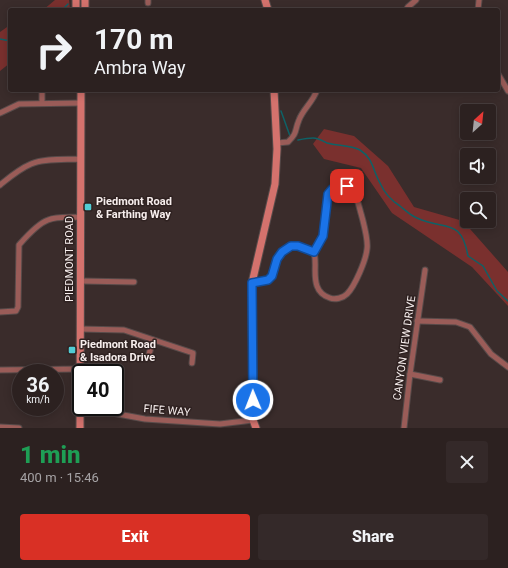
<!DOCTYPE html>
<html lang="en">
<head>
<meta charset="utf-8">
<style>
	body { margin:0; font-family:Roboto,sans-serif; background:#342929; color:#f1f3f6; height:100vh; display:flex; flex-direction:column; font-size:15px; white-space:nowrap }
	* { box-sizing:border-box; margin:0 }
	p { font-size:13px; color:#a6a3a5 }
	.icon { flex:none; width:22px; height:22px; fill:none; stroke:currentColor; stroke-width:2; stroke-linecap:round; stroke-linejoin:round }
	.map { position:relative; height:428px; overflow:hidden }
	.panel { display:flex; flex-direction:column; background:#2c2120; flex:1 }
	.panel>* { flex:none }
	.guide { position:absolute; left:8px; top:8px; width:492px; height:84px; border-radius:4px; box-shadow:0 2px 10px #0003,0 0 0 1px #483e3e; background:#2c2120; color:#f1f3f6; overflow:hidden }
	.needle { width:26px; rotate:27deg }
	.tools { position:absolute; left:460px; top:104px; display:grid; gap:8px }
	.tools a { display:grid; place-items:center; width:36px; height:36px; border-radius:4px; background:#2c2120; box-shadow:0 2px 10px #0003,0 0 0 1px #483e3e; font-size:20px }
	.speed { position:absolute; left:12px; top:364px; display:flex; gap:8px; font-size:20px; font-weight:700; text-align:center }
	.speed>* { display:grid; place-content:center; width:52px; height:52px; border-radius:50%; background:#2c2120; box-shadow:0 2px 10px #0003,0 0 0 1px #483e3e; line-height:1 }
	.speed small { font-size:10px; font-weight:400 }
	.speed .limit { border:2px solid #111; border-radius:6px; background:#fff; color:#111 }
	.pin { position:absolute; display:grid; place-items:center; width:34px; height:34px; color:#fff; margin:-17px; border-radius:8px; box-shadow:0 2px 6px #0006 }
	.me { position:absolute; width:44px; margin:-22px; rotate:359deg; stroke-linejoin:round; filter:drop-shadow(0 0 3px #0008) }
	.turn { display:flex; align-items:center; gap:14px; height:84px; padding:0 20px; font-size:18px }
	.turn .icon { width:52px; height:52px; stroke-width:2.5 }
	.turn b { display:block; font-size:28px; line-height:34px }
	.round { display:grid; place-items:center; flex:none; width:42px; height:42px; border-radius:4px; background:#342929 }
	.summary { display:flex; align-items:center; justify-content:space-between; height:68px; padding:0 20px }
	h1 { font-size:24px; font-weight:800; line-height:30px; color:#1e9e55 }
	.button { display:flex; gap:8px; margin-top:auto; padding:8px 20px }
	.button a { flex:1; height:46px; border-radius:4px; background:#d93025; color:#fff; font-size:16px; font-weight:800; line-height:46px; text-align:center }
	.button a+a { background:#342929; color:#f1f3f6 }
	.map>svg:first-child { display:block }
	.green { fill:#7a302e }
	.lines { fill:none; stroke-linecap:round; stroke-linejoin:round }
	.stream { stroke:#0e6267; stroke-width:1.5 }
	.street-casing { stroke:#584b4a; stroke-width:7 }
	.secondary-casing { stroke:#584b4a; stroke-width:9 }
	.street { stroke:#9a5c58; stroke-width:5 }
	.secondary { stroke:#d4726d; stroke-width:7 }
	.route-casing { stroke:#114b97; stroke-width:10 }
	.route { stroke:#1a73e8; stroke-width:7 }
	.poi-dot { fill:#51ccd4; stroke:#2f2221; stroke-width:1.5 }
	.labels { text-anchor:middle; stroke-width:3; stroke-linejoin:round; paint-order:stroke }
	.poi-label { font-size:11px; font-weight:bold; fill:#f7eeed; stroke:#2f2221; text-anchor:start }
	.street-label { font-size:11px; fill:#f7eeed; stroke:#2f2221 }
</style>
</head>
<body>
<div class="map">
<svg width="508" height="428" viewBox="0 0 508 428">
	<rect width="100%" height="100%" fill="#3a2c2b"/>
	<g class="green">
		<polygon points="55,0 69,0 70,10 29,10 43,10"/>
		<polygon points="10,25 10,63 0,71 0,32"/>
		<polygon points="324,129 354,136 388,166 414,207 463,221 508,272 508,306 472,267 392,213 361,168 324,159 313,144"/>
	</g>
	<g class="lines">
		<g class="stream">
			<polyline points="62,10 68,4"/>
			<polyline points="0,39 10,41"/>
			<polyline points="281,111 290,136"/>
			<path d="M298,140c5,-1 10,-2 15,-2 5,0 10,3 14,5 11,3 23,2 33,7 13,8 13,21 20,33 4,9 12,18 20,23 5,4 11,10 17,12 28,13 44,-1 51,38l15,10 14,25 11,10"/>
		</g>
		<g class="street-casing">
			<g id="street">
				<polyline points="148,0 148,3"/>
				<polyline points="406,10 408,7 416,0"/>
				<polyline points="478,10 479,0"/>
				<polyline points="498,74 508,91"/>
				<polyline points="42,103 42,90"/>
				<polyline points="0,113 19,104 81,103"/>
				<path d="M277,143l11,-1c10,-10 6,-10 11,-22 4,-11 14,-18 18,-30"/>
				<path d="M339,184l8,2 7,4c4,12 15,48 13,59 -1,11 -12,37 -20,45 -4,4 -12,6 -17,4 -6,-2 -11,-6 -13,-12 -4,-11 0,-23 -3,-34l9,-16 5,-42 4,-5z"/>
				<path d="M0,185c10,-8 19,-16 31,-21 15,-6 34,-4 50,-5"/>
				<polyline points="81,281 134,282"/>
				<polyline points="252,283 268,280 272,276 277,259 282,252 291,246 298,246 314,252"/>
				<path d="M0,312l16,-1 2,-4 1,-62c7,-8 18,-21 29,-25 10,-4 22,-2 32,-3"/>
				<polyline points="417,321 456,322 470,327 491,354 508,367"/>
				<polyline points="80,329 124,330 193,353 192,363"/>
				<polyline points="148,358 153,340"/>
				<polyline points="0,370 80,369"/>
				<polyline points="410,374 440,380"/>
				<polyline points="80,407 145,419 220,424 253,420"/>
				<polyline points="0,427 19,428"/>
				<polyline points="404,428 410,374 425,270"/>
			</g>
		</g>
		<g class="secondary-casing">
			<g id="secondary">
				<polyline points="76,0 76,10"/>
				<polyline points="265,0 268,10"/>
				<polyline points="85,10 85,0"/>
				<polyline points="80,428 81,90"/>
				<polyline points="256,428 253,420 252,283 275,184 277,149 274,90"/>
			</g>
		</g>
		<use href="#street" class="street"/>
		<use href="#secondary" class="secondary"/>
	</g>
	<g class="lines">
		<g class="route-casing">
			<polyline id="route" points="253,400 252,283 268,280 272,276 277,259 282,252 291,246 298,246 314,252 323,236 328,194 332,189 339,184 347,186"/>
		</g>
		<use href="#route" class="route"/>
	</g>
	<g class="poi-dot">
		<rect x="84" y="203" width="8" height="8" rx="2"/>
		<rect x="68" y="346" width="8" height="8" rx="2"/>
	</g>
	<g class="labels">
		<g class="poi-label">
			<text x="96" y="205">Piedmont Road<tspan x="96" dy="13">&amp; Farthing Way</tspan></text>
			<text x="80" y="348">Piedmont Road<tspan x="80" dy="13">&amp; Isadora Drive</tspan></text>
		</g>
		<g class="street-label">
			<text transform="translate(69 259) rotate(-90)" y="4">PIEDMONT ROAD</text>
			<text transform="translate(404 348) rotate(-82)" y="4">CANYON VIEW DRIVE</text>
			<text transform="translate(167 410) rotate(5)" y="4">FIFE WAY</text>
		</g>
	</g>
</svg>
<div class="tools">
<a><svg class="needle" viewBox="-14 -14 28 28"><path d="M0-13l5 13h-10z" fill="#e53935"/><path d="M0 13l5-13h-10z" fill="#a6a3a5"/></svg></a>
<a><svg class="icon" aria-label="sound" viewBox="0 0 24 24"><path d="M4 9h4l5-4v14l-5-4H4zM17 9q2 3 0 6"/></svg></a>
<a><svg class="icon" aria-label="search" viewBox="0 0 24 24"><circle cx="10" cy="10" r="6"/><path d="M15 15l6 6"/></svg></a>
</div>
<div class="speed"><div>36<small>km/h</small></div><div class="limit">40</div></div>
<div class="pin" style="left:347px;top:186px;background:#d93025"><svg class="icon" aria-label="arrive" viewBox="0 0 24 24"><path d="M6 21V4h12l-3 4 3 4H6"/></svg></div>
<svg class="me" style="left:253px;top:400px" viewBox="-20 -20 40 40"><circle r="17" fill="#1a73e8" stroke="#fff" stroke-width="3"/><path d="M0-11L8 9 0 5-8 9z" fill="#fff"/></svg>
<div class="guide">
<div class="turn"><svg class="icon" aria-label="right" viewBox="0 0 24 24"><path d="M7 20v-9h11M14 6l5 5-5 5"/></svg><div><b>170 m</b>Ambra Way</div></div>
</div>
</div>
<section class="panel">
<div class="summary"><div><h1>1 min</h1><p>400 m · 15:46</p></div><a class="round"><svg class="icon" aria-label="close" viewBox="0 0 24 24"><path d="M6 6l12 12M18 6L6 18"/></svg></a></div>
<div class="button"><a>Exit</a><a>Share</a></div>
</section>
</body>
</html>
